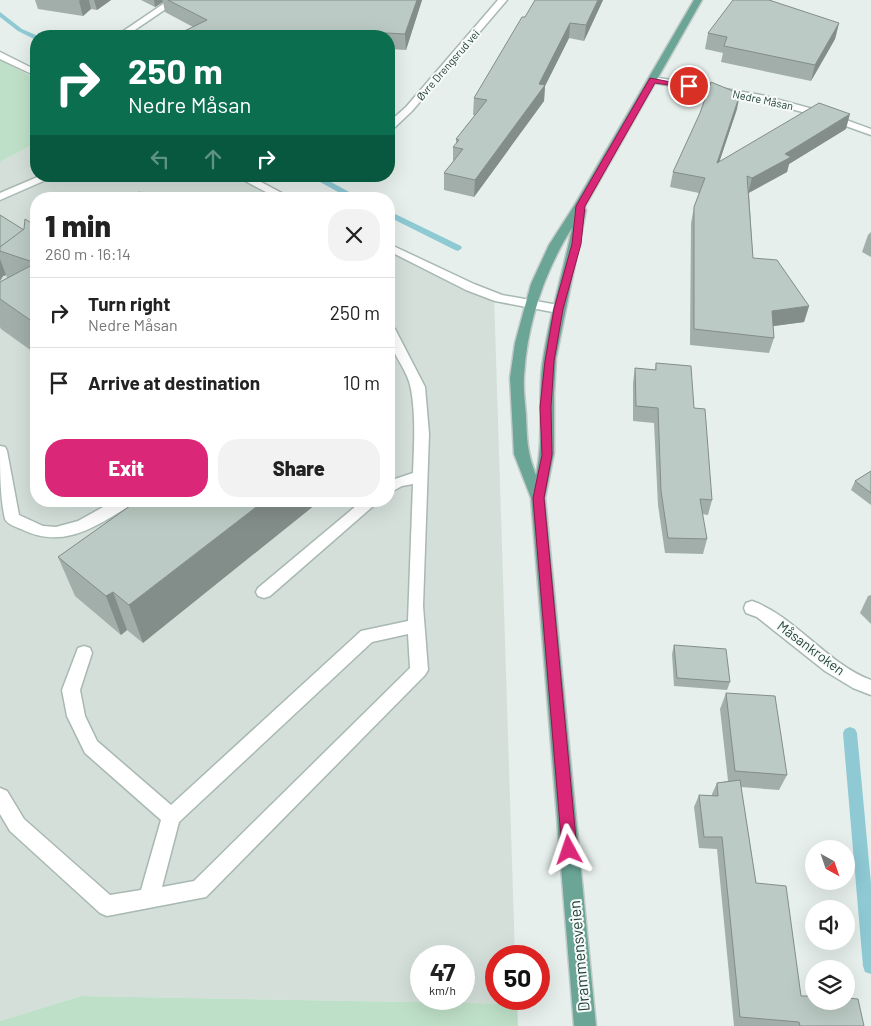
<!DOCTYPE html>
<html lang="en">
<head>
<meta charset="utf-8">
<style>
	body { margin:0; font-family:Barlow,sans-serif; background:#f2f2f2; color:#222; height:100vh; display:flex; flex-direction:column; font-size:19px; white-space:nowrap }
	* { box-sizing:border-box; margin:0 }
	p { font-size:16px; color:#767676 }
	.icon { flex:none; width:28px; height:28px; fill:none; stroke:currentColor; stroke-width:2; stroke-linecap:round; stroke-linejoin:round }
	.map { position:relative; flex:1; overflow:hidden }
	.panel { position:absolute; left:30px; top:192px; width:365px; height:315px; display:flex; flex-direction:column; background:#fff; border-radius:20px; box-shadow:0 5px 20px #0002 }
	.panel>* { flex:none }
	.guide { position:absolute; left:30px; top:30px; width:365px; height:152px; border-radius:20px; box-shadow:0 5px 20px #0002; background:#0b6e4f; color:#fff; overflow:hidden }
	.needle { width:32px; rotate:140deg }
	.controls { position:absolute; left:805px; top:840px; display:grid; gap:10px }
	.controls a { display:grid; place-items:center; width:50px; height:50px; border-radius:50%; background:#fff; box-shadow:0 5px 20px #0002; font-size:25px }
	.speed { position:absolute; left:410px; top:945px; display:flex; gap:10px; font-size:25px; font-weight:700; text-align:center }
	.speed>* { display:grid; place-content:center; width:65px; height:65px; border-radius:50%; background:#fff; box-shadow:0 5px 20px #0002; line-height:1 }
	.speed small { font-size:12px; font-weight:400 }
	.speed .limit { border:8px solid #d22; background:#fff; color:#111 }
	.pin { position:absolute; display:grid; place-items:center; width:42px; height:42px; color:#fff; margin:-21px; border:2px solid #fff; border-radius:50%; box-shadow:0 1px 5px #0007 }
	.me { position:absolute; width:55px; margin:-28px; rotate:355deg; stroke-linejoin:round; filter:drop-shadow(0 0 4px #0008) }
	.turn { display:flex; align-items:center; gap:18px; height:105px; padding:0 15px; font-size:22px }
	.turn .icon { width:65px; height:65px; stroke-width:2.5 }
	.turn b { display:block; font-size:35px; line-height:42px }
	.lanes { display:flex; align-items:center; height:48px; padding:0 15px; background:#0003; justify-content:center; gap:25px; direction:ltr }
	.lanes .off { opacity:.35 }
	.round { display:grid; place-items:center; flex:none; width:52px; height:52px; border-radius:20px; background:#f2f2f2 }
	.headline { display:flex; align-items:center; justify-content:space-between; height:85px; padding:0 15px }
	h1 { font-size:30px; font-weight:800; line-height:38px }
	.action { display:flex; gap:10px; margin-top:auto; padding:10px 15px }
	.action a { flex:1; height:58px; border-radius:20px; background:#db2777; color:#fff; font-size:20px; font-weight:800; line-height:58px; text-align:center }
	.action a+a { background:#f2f2f2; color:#222 }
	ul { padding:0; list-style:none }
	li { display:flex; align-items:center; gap:15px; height:70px; padding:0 15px; border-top:1px solid #e0e0e0 }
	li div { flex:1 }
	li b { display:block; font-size:19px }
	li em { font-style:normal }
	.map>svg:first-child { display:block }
	.built { fill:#d4dfda; fill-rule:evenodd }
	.green { fill:#bfe0c8 }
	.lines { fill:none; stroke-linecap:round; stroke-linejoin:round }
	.stream { fill:#8ec9d4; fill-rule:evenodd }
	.minor-casing { stroke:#a8b8b2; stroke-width:3 }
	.major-casing { stroke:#c2cac8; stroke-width:3 }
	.minor { fill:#fff; fill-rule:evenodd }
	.major { fill:#6aa596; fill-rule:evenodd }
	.wall { fill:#a1aea9 }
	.shaded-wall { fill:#838d89 }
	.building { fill:#bbcac4; stroke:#838d89 }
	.route { fill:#db2777; stroke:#8e194d }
	.labels { text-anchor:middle; stroke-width:4; stroke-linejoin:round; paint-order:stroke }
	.far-street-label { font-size:11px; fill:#24423a; stroke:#f7fbf9 }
	.street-label { font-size:14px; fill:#24423a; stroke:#f7fbf9 }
	.near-street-label { font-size:16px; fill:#24423a; stroke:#f7fbf9 }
</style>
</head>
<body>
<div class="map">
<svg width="871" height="1026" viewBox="0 0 871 1026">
	<rect width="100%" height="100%" fill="#e6efeb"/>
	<path class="built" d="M36,143v33h199l47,23h-246v302h353v-251l64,31 41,14 21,661h-19v43h21v5l-436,-8 -81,25v-859zM421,956h43v43h-43z"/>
	<g class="green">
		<polygon points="0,60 36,79 36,143 0,162"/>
		<polygon points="81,996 517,1004 518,1026 0,1026 0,1021"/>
	</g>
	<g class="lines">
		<g class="stream">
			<polygon points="0,12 22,29 38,36 36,40 18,31 0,17"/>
			<polygon points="309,176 320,176 362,199 351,199"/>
			<polygon points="389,211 461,246 462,248 458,251 455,250 389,217"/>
			<polygon points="850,727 855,729 857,733 871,884 871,974 865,972 863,966 843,733 845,729"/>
		</g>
		<g class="minor-casing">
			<g id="minor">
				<polygon points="169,0 179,0 126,36 116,36"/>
				<polygon points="498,0 507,0 412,111 393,129 389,130 389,122 406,107"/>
				<polygon points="0,52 36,70 36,76 0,59"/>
				<polygon points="653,77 761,95 824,112 871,129 871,135 818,116 760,101 650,82 648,80"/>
				<polygon points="40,176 55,176 0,200 0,193"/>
				<polygon points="236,176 250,176 293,199 279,199"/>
				<polygon points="139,193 143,194 144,196 143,198 129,199"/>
				<polygon points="389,244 474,284 502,295 558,305 564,309 558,313 495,301 466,290 389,251"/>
				<path d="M389,325l6,4 30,58 4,47 -6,172 5,64 -3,5 -219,222 -99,19 -7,-3 -90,-82 -10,-17v-26l7,3 17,28 86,76 31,-5 20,-70 -76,-67 -18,-37 -5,-26 16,-42 6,-2 6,2 2,5 -12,37 5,26 12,25 74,64 190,-174 47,-10 5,-137 -11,2 -13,7v-12l24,-8c1,-27 3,-56 -2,-84 -4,-24 -24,-36 -22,-64zM408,634l2,34 -216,213 -32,6 17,-65 193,-180z"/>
				<path d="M0,446l5,1 2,4 12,64 24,11 13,1 22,-6 36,-20h19l-2,4c-36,22 -68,45 -110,24 -5,-2 -14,-5 -16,-10 -5,-21 -5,-51 -5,-73z"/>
				<polygon points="362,501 379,501 270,596 264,598 258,596 256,592 258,588"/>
				<path d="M752,601c43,15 74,62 119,79v15l-18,-7 -28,-17 -68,-54 -11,-4 -2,-5 2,-5z"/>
			</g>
		</g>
		<g class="major-casing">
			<path id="major" d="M694,0h8l-118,208 2,2 -30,148 -2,36v59l-9,45 51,528h-22l-43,-528 -17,-44 -4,-76 5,-35 16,-59 18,-39 25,-39zM572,228c-9,46 -24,92 -30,139 -4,36 2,72 -6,108 -9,-23 -9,-36 -10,-60 -1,-13 -3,-26 -2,-39 3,-52 20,-104 48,-148z"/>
		</g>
		<use href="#minor" class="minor"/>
		<use href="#major" class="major"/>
	</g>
	<g class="wall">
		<polygon points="35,0 111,0 97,10 91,9 83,16 38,9"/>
		<polygon points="141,0 422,0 406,50 389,49 389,36 174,36 193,27 165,12 163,2 155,7"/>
		<polygon points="603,0 584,41 569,38 545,86 544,101 474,197 444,190 444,173 453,162 453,147 456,144 456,139 475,115 473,115 474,98 525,17"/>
		<polygon points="839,23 835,39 811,81 721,62 723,53 705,49 708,33"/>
		<polygon points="737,109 719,162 846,129 789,164 787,172 749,193 753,258 809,306 804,322 773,326 774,338 769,353 690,345 691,223 694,207 699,193 670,187 673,172"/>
		<polygon points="0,215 24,230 36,226 36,354 1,329 0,327 0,282 7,278 6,275 3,276 0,281"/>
		<polygon points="871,232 871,257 862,252 868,235"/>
		<polygon points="656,363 694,408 712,500 708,515 702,514 707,539 703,554 665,553 658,505 654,423 633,421 633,383 635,368 655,370"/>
		<polygon points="871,471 871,505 851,490 855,481"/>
		<polygon points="137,501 143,643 127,630 121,635 75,596 58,557"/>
		<polygon points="871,595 871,624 860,613 868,596"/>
		<polygon points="674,645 730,682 727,690 674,686 672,654"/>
		<polygon points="726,693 787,775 779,790 741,787 756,883 801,996 864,1026 734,1026 717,849 699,848 694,807 699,795 712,796 712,794 717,783 728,781 720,709"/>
	</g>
	<g class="shaded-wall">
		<polygon points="80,0 89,0 91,9 83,16 79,1"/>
		<polygon points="94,0 111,0 97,10"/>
		<polygon points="154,0 162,0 163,2 155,7"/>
		<polygon points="417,0 422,0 406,50 405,34"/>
		<polygon points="598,0 603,0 584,41 586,25"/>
		<polygon points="570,23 569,38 545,86 544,101 474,197 475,180"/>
		<polygon points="839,23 835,39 811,81 815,65"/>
		<polygon points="242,31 243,36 233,36"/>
		<polygon points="740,94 737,109 714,178 717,163"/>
		<polygon points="850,114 846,129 789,164 787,172 748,193 752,178 785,154"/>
		<polygon points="0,259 6,275 3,276 0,281"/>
		<polygon points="809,306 804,322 767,327 772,311"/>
		<polygon points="264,501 320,501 143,643 129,605"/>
		<polygon points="113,592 127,630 121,635 106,596"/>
	</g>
	<g class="building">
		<polygon points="168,0 417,0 405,34 348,31 346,36 256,36 242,31 233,36 174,36 207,20"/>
		<polygon points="535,0 598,0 586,25 570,23 539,84 545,85 475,180 444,173 463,149 453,147 459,140 456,139 487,100 474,98 522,17 525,17"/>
		<polygon points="733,0 769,0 839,23 815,65 724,46 727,37 708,33"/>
		<polygon points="711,82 740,94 717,163 819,103 850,114 785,154 791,157 752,178 747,176 753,258 777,260 809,306 772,311 774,338 694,329 694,207 705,178 673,172 700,113"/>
		<polygon points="129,193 139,199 118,199"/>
		<polygon points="0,215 24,230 0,247"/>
		<polygon points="25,219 36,226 36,324 0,299 0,282 36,263 0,251 0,247 24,229"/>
		<polygon points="656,363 691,366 694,408 705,409 712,500 700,499 707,539 668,538 661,491 658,408 636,406 635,368 656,370"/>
		<polygon points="871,471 871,493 855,481"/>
		<polygon points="137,501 264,501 129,605 113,592 106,596 58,557"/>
		<polygon points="674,645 726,649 730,682 677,678"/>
		<polygon points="726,693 775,696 787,775 735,771"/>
		<polygon points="740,780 756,883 786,886 801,996 814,996 814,1001 846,1001 846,998 858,999 864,1026 800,1026 799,1022 740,1017 722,837 704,837 699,795 718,796 717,783"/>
	</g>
	<polygon class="route" points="650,78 692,86 689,88 655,83 585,206 581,244 563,309 554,361 551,407 552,455 544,498 577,850 575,855 569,857 564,855 562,850 533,498 542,455 540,407 545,361 554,309 572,244 576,206"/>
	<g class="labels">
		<g class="far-street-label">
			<text transform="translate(448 65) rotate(-49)" y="4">Øvre Drengsrud vei</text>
			<text transform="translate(763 100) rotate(12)" y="4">Nedre Måsan</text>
		</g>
		<g class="street-label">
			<text transform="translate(811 648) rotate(37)" y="5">Måsankroken</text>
		</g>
		<g class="near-street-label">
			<text transform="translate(579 956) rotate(-95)" y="6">Drammensveien</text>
		</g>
	</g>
</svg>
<div class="controls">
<a><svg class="needle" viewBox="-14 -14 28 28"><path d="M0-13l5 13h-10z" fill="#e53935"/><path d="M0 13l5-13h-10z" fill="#767676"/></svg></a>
<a><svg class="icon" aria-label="sound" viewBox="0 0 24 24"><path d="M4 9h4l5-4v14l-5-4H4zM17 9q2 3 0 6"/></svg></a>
<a><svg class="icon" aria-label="layers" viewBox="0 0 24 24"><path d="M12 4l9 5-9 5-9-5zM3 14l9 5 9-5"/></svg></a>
</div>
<div class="speed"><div>47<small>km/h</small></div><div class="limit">50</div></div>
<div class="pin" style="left:689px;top:86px;background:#d93025"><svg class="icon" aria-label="arrive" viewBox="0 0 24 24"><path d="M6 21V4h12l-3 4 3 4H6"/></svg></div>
<svg class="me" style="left:569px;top:850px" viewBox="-20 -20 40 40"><path d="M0-17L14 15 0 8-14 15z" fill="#db2777" stroke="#fff" stroke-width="4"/></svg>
<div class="guide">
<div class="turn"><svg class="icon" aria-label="right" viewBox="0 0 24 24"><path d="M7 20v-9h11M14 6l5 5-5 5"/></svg><div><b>250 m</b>Nedre Måsan</div></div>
<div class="lanes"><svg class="icon off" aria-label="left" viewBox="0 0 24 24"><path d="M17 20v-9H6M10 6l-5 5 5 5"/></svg><svg class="icon off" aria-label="ahead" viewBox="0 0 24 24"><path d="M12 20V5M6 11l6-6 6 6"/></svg><svg class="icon" aria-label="right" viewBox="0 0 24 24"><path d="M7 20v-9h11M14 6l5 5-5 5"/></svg></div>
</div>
<section class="panel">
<div class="headline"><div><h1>1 min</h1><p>260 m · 16:14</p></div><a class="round"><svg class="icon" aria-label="close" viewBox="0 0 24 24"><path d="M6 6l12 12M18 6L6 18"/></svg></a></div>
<ul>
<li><svg class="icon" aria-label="right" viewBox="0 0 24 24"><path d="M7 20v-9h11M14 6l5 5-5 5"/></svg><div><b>Turn right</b><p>Nedre Måsan</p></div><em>250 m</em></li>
<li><svg class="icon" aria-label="arrive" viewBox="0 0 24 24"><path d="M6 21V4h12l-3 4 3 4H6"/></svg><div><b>Arrive at destination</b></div><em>10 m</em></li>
</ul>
<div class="action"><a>Exit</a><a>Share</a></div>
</section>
</div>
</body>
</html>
